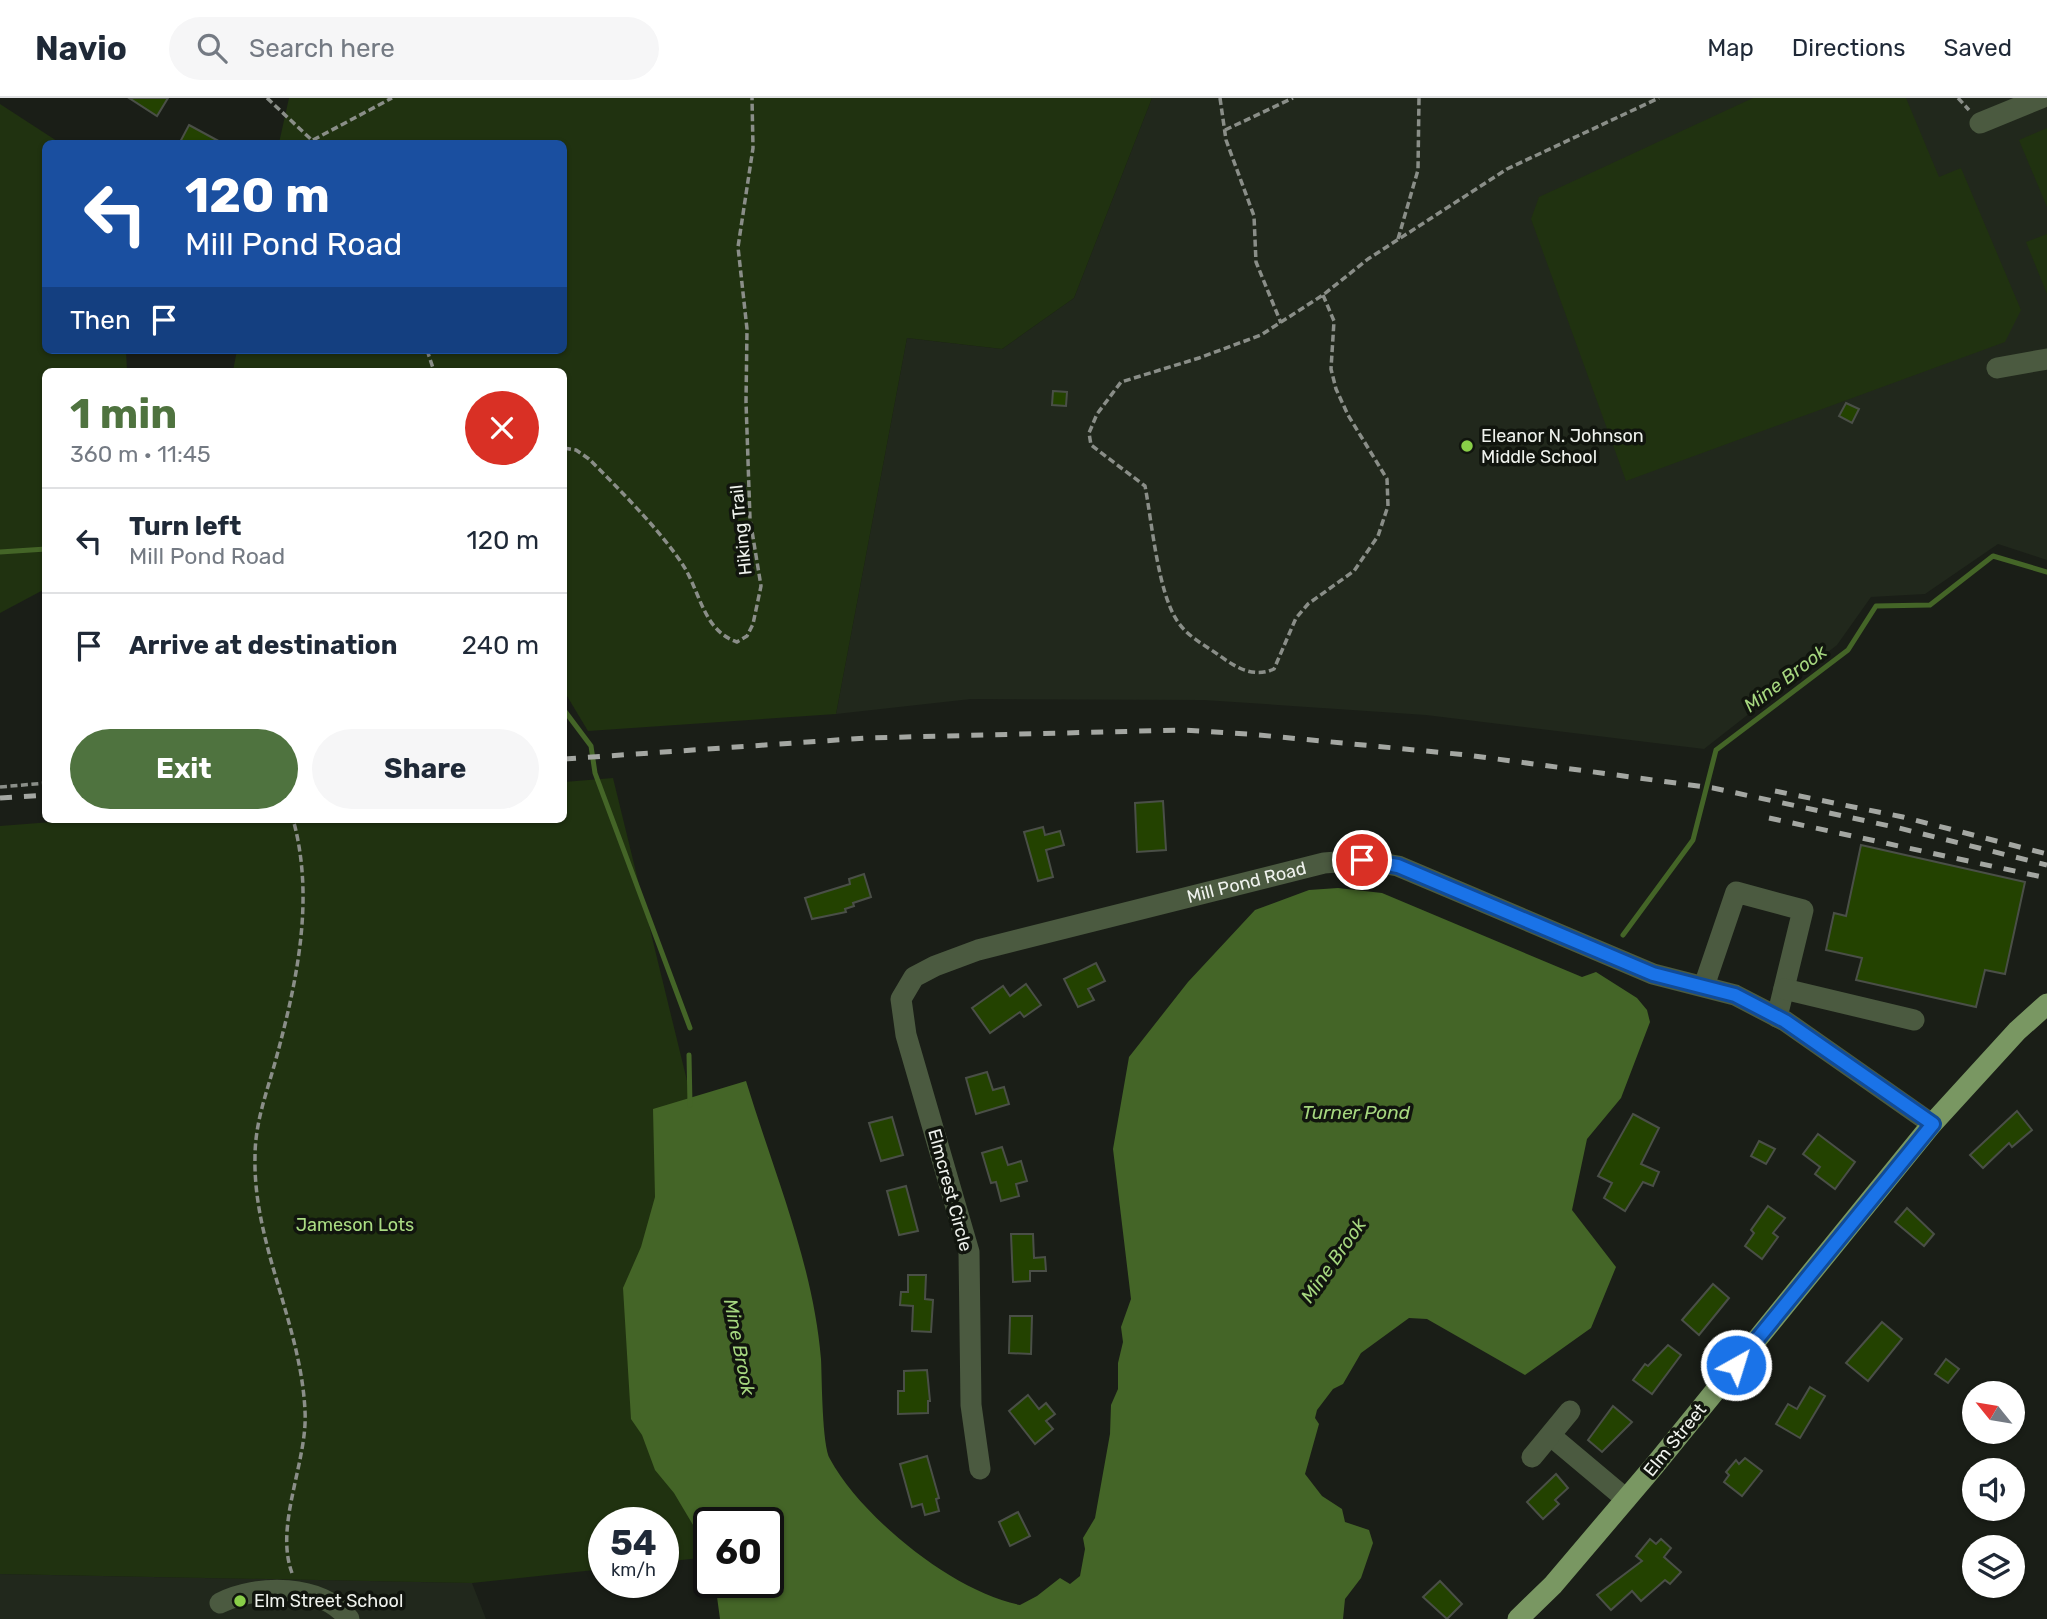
<!DOCTYPE html>
<html lang="en">
<head>
<meta charset="utf-8">
<style>
	body { margin:0; font-family:Rubik,sans-serif; background:#f6f6f7; color:#1f2937; height:100vh; display:flex; flex-direction:column; font-size:26px; white-space:nowrap }
	* { box-sizing:border-box; margin:0 }
	p { font-size:23px; color:#747a83 }
	.icon { flex:none; width:38px; height:38px; fill:none; stroke:currentColor; stroke-width:2; stroke-linecap:round; stroke-linejoin:round }
	.map { position:relative; flex:1; overflow:hidden }
	.drawer { position:absolute; left:42px; top:270px; width:525px; height:455px; display:flex; flex-direction:column; background:#fff; border-radius:10px; box-shadow:0 2px 5px #0004 }
	.drawer>* { flex:none }
	.top-card { position:absolute; left:42px; top:42px; width:525px; height:214px; border-radius:10px; box-shadow:0 2px 5px #0004; background:#1a4fa0; color:#fff; overflow:hidden }
	.needle { width:46px; rotate:300deg }
	.buttons { position:absolute; left:1962px; top:1283px; display:grid; gap:14px }
	.buttons a { display:grid; place-items:center; width:63px; height:63px; border-radius:50%; background:#fff; box-shadow:0 2px 5px #0004; font-size:35px }
	.speed { position:absolute; left:588px; top:1409px; display:flex; gap:14px; font-size:35px; font-weight:700; text-align:center }
	.speed>* { display:grid; place-content:center; width:91px; height:91px; border-radius:50%; background:#fff; box-shadow:0 2px 5px #0004; line-height:1 }
	.speed small { font-size:18px; font-weight:400 }
	.speed .limit { border:4px solid #111; border-radius:10px; background:#fff; color:#111 }
	.pin { position:absolute; display:grid; place-items:center; width:60px; height:60px; color:#fff; margin:-30px; border:4px solid #fff; border-radius:50%; box-shadow:0 2px 7px #0007 }
	.me { position:absolute; width:77px; margin:-38px; rotate:39deg; stroke-linejoin:round; filter:drop-shadow(0 0 5px #0008) }
	.turn { display:flex; align-items:center; gap:24px; height:147px; padding:0 28px; font-size:32px }
	.turn .icon { width:91px; height:91px; stroke-width:2.5 }
	.turn b { display:block; font-size:49px; line-height:60px }
	.then { display:flex; align-items:center; height:66px; padding:0 28px; background:#0003; gap:14px; font-size:26px }
	.round { display:grid; place-items:center; flex:none; width:74px; height:74px; border-radius:37px; background:#f6f6f7 }
	.head { display:flex; align-items:center; justify-content:space-between; height:119px; padding:0 28px }
	h1 { font-size:42px; font-weight:700; line-height:52px; color:#4f733f }
	.cta { display:flex; gap:14px; margin-top:auto; padding:14px 28px }
	.cta a { flex:1; height:80px; border-radius:42px; background:#4f733f; color:#fff; font-size:28px; font-weight:700; line-height:80px; text-align:center }
	.cta a+a { background:#f6f6f7; color:#1f2937 }
	ul { padding:0; list-style:none }
	li { display:flex; align-items:center; gap:21px; height:105px; padding:0 28px; border-top:2px solid #e0e1e3 }
	li div { flex:1 }
	li b { display:block; font-size:26px }
	li em { font-style:normal }
	header { display:flex; align-items:center; gap:42px; box-sizing:border-box; height:98px; padding:0 35px; background:#fff; border-bottom:2px solid #e0e1e3 }
	header strong { font-size:33px }
	nav { display:flex; gap:38px; margin-inline-start:auto; font-size:24px }
	.search { width:490px; height:63px; background:#f6f6f7; display:flex; align-items:center; gap:18px; box-sizing:border-box; padding:0 24px; border-radius:38px; color:#747a83; font-size:26px }
	.map>svg:first-child { display:block }
	.built { fill:#21281c }
	.green { fill:#203210 }
	.water { fill:#446527 }
	.lines { fill:none; stroke-linecap:round; stroke-linejoin:round }
	.stream { stroke:#446527; stroke-width:5 }
	.building { fill:#234200; stroke:#4a4f47; stroke-width:2 }
	.path { stroke:#8a8e88; stroke-width:3.5; stroke-dasharray:7 3.5; stroke-linecap:butt }
	.minor { stroke:#4b5a40; stroke-width:21 }
	.major { stroke:#799762; stroke-width:21 }
	.rail { stroke:#a4a7a2; stroke-width:5; stroke-dasharray:12 12; stroke-linecap:butt }
	.route-casing { stroke:#114b97; stroke-width:18 }
	.route { stroke:#1a73e8; stroke-width:12 }
	.poi-dot { fill:#89ce48; stroke:#11150e; stroke-width:2.5 }
	.labels { text-anchor:middle; stroke-width:7; stroke-linejoin:round; paint-order:stroke }
	.poi-label { font-size:18px; fill:#eff2ed; stroke:#11150e; text-anchor:start }
	.street-label { font-size:18px; fill:#eff2ed; stroke:#11150e }
	.park-label { font-size:18px; fill:#aadc83; stroke:#11150e }
	.water-label { font-size:19px; font-style:italic; fill:#a6d77f; stroke:#11150e }
</style>
</head>
<body>
<header>
<strong>Navio</strong>
<div class="search"><svg class="icon" aria-label="search" viewBox="0 0 24 24"><circle cx="10" cy="10" r="6"/><path d="M15 15l6 6"/></svg>Search here</div>
<nav><a>Map</a><a>Directions</a><a>Saved</a></nav>
</header>
<div class="map">
<svg width="2047" height="1521" viewBox="0 0 2047 1521">
	<rect width="100%" height="100%" fill="#1a1e17"/>
	<g class="built">
		<polygon points="1152,0 2047,0 2047,462 1998,446 1925,496 1871,499 1837,547 1704,651 1426,617 1204,602 971,601 836,616 907,240 1002,251 1074,200"/>
		<polygon points="0,1476 472,1485 486,1521 0,1521"/>
	</g>
	<g class="green">
		<polygon points="289,0 1152,0 1074,200 1002,251 907,240 836,616 588,633 564,593 564,273 233,273 237,252 564,252 564,46 279,45"/>
		<polygon points="1753,0 1906,0 1939,79 1961,70 2021,212 2005,244 1626,383 1531,121 1539,99"/>
		<polygon points="0,6 60,45 46,46 46,252 126,252 127,273 46,273 45,491 0,515"/>
		<polygon points="2047,30 2047,109 2019,42"/>
		<polygon points="2047,136 2047,196 2026,144"/>
		<polygon points="613,680 801,1449 768,1424 709,1424 709,1459 663,1464 663,1424 604,1424 604,1471 472,1485 0,1476 0,728 91,721 564,721 564,684"/>
	</g>
	<path class="water" d="M1338,790l44,5 200,84 14,-5 41,26 10,12 3,12 -29,76 -34,41 -15,71 44,57 -25,61 -66,47 -98,-56 -18,-1 -48,35 -18,31 -10,5 -16,21 -2,8 4,6 -14,50 17,22 20,13 3,13 24,8 4,13 -12,35 -16,21 -2,20h-623l-5,-37h53v-60h-59v38l-10,-25 -25,-42 -19,-23 -13,-35 -11,-16 -8,-131 18,-41 14,-50 -2,-88 93,-28c28,92 67,182 75,278 1,19 1,87 9,100 32,59 124,133 190,146l17,-9 23,-18 10,6 10,-8 5,-27 -2,-11 12,-20 15,-84 1,-29 7,-16v-26l5,-21 -2,-15 10,-28 -18,-150 16,-92 59,-75 67,-72 54,-20z"/>
	<g class="lines">
		<g class="stream">
			<polyline points="0,454 46,451"/>
			<polyline points="564,612 591,648 595,675 690,930"/>
			<polyline points="1623,837 1693,742 1716,652 1848,552 1876,508 1930,507 1993,458 2047,474"/>
			<polyline points="689,957 690,1007"/>
		</g>
	</g>
	<g class="building">
		<polygon points="129,0 168,0 157,18"/>
		<polygon points="189,27 224,46 179,46"/>
		<polygon points="1053,293 1067,294 1066,308 1052,307"/>
		<polygon points="1846,305 1859,311 1852,325 1839,318"/>
		<polygon points="1163,703 1166,752 1137,754 1135,705"/>
		<polygon points="1043,729 1045,737 1060,733 1064,747 1046,752 1053,779 1038,783 1024,734"/>
		<polygon points="1861,747 2025,784 2005,876 1985,872 1976,909 1856,882 1862,860 1826,852 1834,815 1846,818"/>
		<polygon points="864,776 871,799 853,805 854,808 845,811 846,814 812,821 805,800 850,786 849,781"/>
		<polygon points="1096,865 1105,883 1088,891 1094,902 1078,909 1064,881"/>
		<polygon points="1026,886 1041,907 1024,919 1020,914 990,935 972,910 1003,888 1010,898"/>
		<polygon points="987,974 993,992 1004,989 1009,1006 976,1016 966,980"/>
		<polygon points="2017,1013 2032,1032 2012,1049 2009,1045 1983,1070 1970,1057"/>
		<polygon points="1633,1016 1659,1030 1641,1066 1659,1074 1653,1088 1643,1084 1625,1113 1604,1100 1612,1085 1598,1078"/>
		<polygon points="892,1019 903,1057 881,1063 869,1025"/>
		<polygon points="1818,1036 1855,1064 1835,1091 1815,1076 1820,1069 1803,1056"/>
		<polygon points="1759,1043 1775,1051 1766,1066 1751,1058"/>
		<polygon points="1002,1049 1008,1067 1021,1063 1027,1083 1016,1086 1019,1098 1001,1103 996,1084 991,1085 982,1055"/>
		<polygon points="906,1088 918,1133 899,1137 887,1093"/>
		<polygon points="1768,1108 1785,1120 1773,1135 1778,1139 1762,1161 1745,1148 1754,1135 1751,1132"/>
		<polygon points="1907,1110 1934,1136 1924,1148 1895,1124"/>
		<polygon points="1011,1136 1033,1136 1034,1160 1045,1159 1046,1173 1030,1173 1030,1183 1013,1184"/>
		<polygon points="908,1177 926,1177 925,1201 933,1202 931,1234 912,1233 913,1208 900,1207 901,1194 908,1194"/>
		<polygon points="1713,1186 1729,1200 1699,1237 1682,1222"/>
		<polygon points="1010,1218 1032,1218 1031,1256 1009,1255"/>
		<polygon points="1882,1224 1902,1241 1868,1283 1846,1265"/>
		<polygon points="1668,1247 1681,1257 1652,1296 1633,1282 1645,1266 1648,1268"/>
		<polygon points="1946,1261 1959,1271 1948,1285 1935,1276"/>
		<polygon points="927,1272 930,1303 928,1303 928,1315 898,1316 898,1293 904,1293 904,1273"/>
		<polygon points="1810,1289 1825,1298 1800,1340 1776,1326 1788,1306 1797,1311"/>
		<polygon points="1028,1297 1039,1311 1046,1305 1055,1316 1046,1323 1053,1331 1035,1346 1009,1313"/>
		<polygon points="1613,1308 1632,1324 1602,1354 1588,1342"/>
		<polygon points="927,1358 939,1400 936,1401 939,1413 925,1417 922,1406 912,1409 900,1366"/>
		<polygon points="1745,1360 1762,1373 1742,1398 1724,1384 1729,1377 1726,1374 1736,1362 1739,1366"/>
		<polygon points="1556,1376 1568,1390 1555,1402 1559,1406 1543,1421 1527,1404"/>
		<polygon points="1018,1414 1030,1438 1010,1448 999,1424"/>
		<polygon points="1650,1441 1656,1446 1661,1441 1671,1450 1664,1459 1681,1474 1670,1486 1665,1482 1641,1503 1632,1493 1611,1512 1597,1497 1642,1463 1636,1458"/>
		<polygon points="1440,1483 1462,1506 1447,1521 1423,1499"/>
	</g>
	<g class="lines">
		<g class="path">
			<polyline points="267,0 316,46"/>
			<polyline points="1220,0 1226,42 1254,118 1256,164 1281,225"/>
			<polyline points="1958,0 1969,12"/>
			<polyline points="1225,32 1293,0"/>
			<polyline points="313,42 392,0"/>
			<polyline points="1398,141 1418,72 1419,0"/>
			<path d="M1323,197l11,26 -3,48 5,20 12,26 39,64 1,27 -10,30 -24,35 -46,33 -12,14 -22,51c-21,9 -37,-1 -54,-13 -15,-11 -32,-19 -42,-34 -20,-28 -26,-100 -33,-136l-54,-41 -2,-12 8,-19 24,-32 78,-24 62,-23 62,-40 45,-36 139,-90 152,-71"/>
			<polyline points="427,252 434,273"/>
			<path d="M564,350l12,2 13,9c29,29 77,77 97,111 15,27 19,61 51,72l10,-6 6,-12 8,-38 -11,-67 -4,-117 1,-73 -9,-82 15,-99 -1,-50"/>
			<polyline points="0,689 46,685"/>
			<path d="M292,1475c-18,-48 16,-112 13,-162 -4,-87 -52,-167 -50,-254 0,-35 12,-65 21,-98 21,-78 39,-160 17,-240"/>
		</g>
		<g class="minor">
			<polyline points="1980,25 2041,0"/>
			<polyline points="1997,270 2047,261"/>
			<polyline points="1704,888 1736,794 1803,812 1777,919"/>
			<polyline points="1784,891 1914,922"/>
			<polyline points="1551,1338 1626,1401"/>
			<polyline points="1532,1359 1570,1313"/>
			<path id="s1" d="M980,1371l-9,-64 -2,-153 -63,-217 -5,-36 13,-22 21,-11 43,-16 346,-87 38,-3 36,6 255,108 82,21 50,26 147,103"/>
			<path d="M220,1505c37,-19 102,-19 129,16"/>
		</g>
		<polyline class="major" points="1518,1521 1553,1487 1655,1367 1932,1026 2017,933 2047,906"/>
		<g class="rail">
			<polyline points="564,661 866,640 1182,632 1249,636 1467,657 1713,690 1899,730 2047,767"/>
			<polyline points="1775,693 1903,719 2047,756"/>
			<polyline points="0,700 46,697"/>
			<polyline points="1769,720 2047,780"/>
		</g>
	</g>
	<g class="lines">
		<g class="route-casing">
			<polyline id="route" points="1362,762 1398,768 1653,876 1735,897 1785,923 1933,1026 1736,1267"/>
		</g>
		<use href="#route" class="route"/>
	</g>
	<g class="poi-dot">
		<circle cx="1467" cy="348" r="7"/>
		<circle cx="240" cy="1503" r="7"/>
	</g>
	<g class="labels">
		<g class="poi-label">
			<text x="1481" y="344">Eleanor N. Johnson<tspan x="1481" dy="21">Middle School</tspan></text>
			<text x="254" y="1509">Elm Street School</text>
		</g>
		<g class="street-label">
			<text transform="translate(741 432) rotate(-96)" y="6">Hiking Trail</text>
			<text dy="6" stroke="none"><textPath href="#s1" startOffset="852">Mill Pond Road</textPath></text>
			<text transform="translate(950 1092) rotate(75)" y="6">Elmcrest Circle</text>
			<text transform="translate(1675 1342) rotate(-51)" y="6">Elm Street</text>
		</g>
		<g class="park-label">
			<text x="355" y="1133">Jameson Lots</text>
		</g>
		<g class="water-label">
			<text transform="translate(1785 580) rotate(-37)" y="7">Mine Brook</text>
			<text x="1356" y="1021">Turner Pond</text>
			<text transform="translate(1333 1162) rotate(-55)" y="7">Mine Brook</text>
			<text transform="translate(740 1249) rotate(79)" y="7">Mine Brook</text>
		</g>
	</g>
</svg>
<div class="buttons">
<a><svg class="needle" viewBox="-14 -14 28 28"><path d="M0-13l5 13h-10z" fill="#e53935"/><path d="M0 13l5-13h-10z" fill="#747a83"/></svg></a>
<a><svg class="icon" aria-label="sound" viewBox="0 0 24 24"><path d="M4 9h4l5-4v14l-5-4H4zM17 9q2 3 0 6"/></svg></a>
<a><svg class="icon" aria-label="layers" viewBox="0 0 24 24"><path d="M12 4l9 5-9 5-9-5zM3 14l9 5 9-5"/></svg></a>
</div>
<div class="speed"><div>54<small>km/h</small></div><div class="limit">60</div></div>
<div class="pin" style="left:1362px;top:762px;background:#d93025"><svg class="icon" aria-label="arrive" viewBox="0 0 24 24"><path d="M6 21V4h12l-3 4 3 4H6"/></svg></div>
<svg class="me" style="left:1736px;top:1267px" viewBox="-20 -20 40 40"><circle r="17" fill="#1a73e8" stroke="#fff" stroke-width="3"/><path d="M0-11L8 9 0 5-8 9z" fill="#fff"/></svg>
<div class="top-card">
<div class="turn"><svg class="icon" aria-label="left" viewBox="0 0 24 24"><path d="M17 20v-9H6M10 6l-5 5 5 5"/></svg><div><b>120 m</b>Mill Pond Road</div></div>
<div class="then">Then<svg class="icon" aria-label="arrive" viewBox="0 0 24 24"><path d="M6 21V4h12l-3 4 3 4H6"/></svg></div>
</div>
<section class="drawer">
<div class="head"><div><h1>1 min</h1><p>360 m · 11:45</p></div><a class="round" style="background:#d93025;color:#fff"><svg class="icon" aria-label="close" viewBox="0 0 24 24"><path d="M6 6l12 12M18 6L6 18"/></svg></a></div>
<ul>
<li><svg class="icon" aria-label="left" viewBox="0 0 24 24"><path d="M17 20v-9H6M10 6l-5 5 5 5"/></svg><div><b>Turn left</b><p>Mill Pond Road</p></div><em>120 m</em></li>
<li><svg class="icon" aria-label="arrive" viewBox="0 0 24 24"><path d="M6 21V4h12l-3 4 3 4H6"/></svg><div><b>Arrive at destination</b></div><em>240 m</em></li>
</ul>
<div class="cta"><a>Exit</a><a>Share</a></div>
</section>
</div>
</body>
</html>
